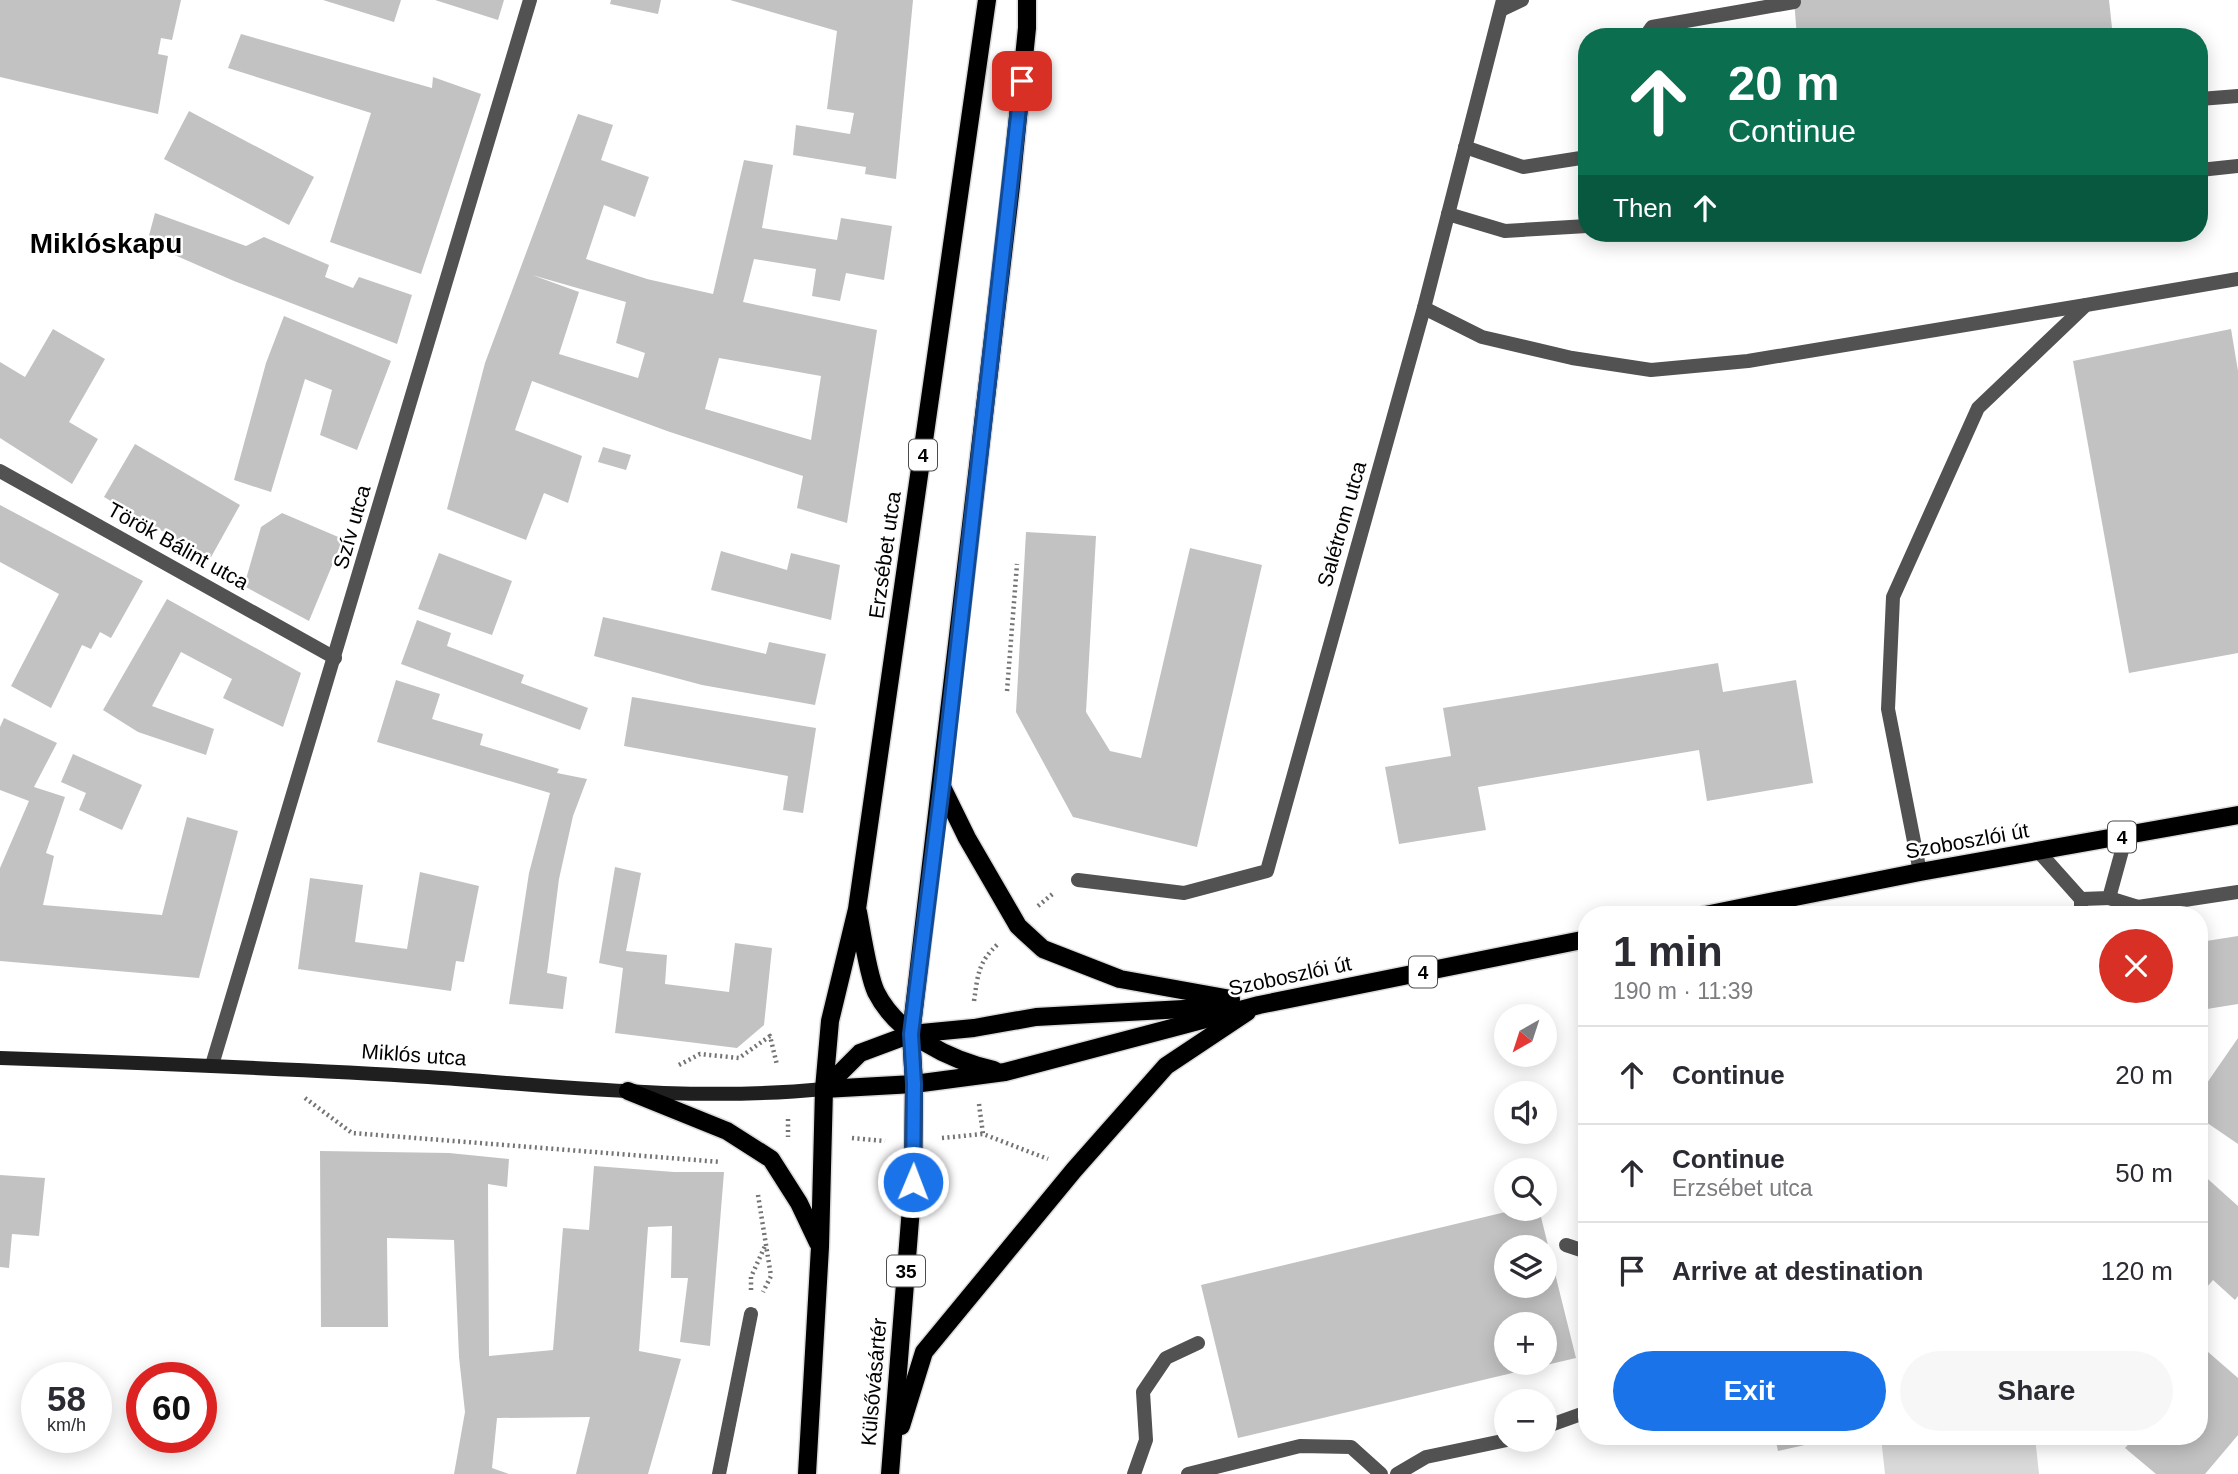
<!DOCTYPE html>
<html lang="en">
<head>
<meta charset="utf-8">
<style>
	body { margin:0; font-family:Helvetica,sans-serif; background:#f7f7f7; color:#2b2b33; height:100vh; display:flex; flex-direction:column; font-size:26px; white-space:nowrap }
	* { box-sizing:border-box; margin:0 }
	p { font-size:23px; color:#7c7c81 }
	.icon { flex:none; width:38px; height:38px; fill:none; stroke:currentColor; stroke-width:2; stroke-linecap:round; stroke-linejoin:round }
	.map { position:relative; flex:1; overflow:hidden }
	.sheet { position:absolute; left:1578px; top:906px; width:630px; height:539px; display:flex; flex-direction:column; background:#fff; border-radius:28px; box-shadow:0 4px 18px #0003 }
	.sheet>* { flex:none }
	.banner { position:absolute; left:1578px; top:28px; width:630px; height:214px; border-radius:28px; box-shadow:0 4px 18px #0003; background:#0b6e4f; color:#fff; overflow:hidden }
	.needle { width:46px; rotate:219deg }
	.tools { position:absolute; left:1494px; top:1004px; display:grid; gap:14px }
	.tools a { display:grid; place-items:center; width:63px; height:63px; border-radius:50%; background:#fff; box-shadow:0 4px 18px #0003; font-size:35px }
	.speed { position:absolute; left:21px; top:1362px; display:flex; gap:14px; font-size:35px; font-weight:700; text-align:center }
	.speed>* { display:grid; place-content:center; width:91px; height:91px; border-radius:50%; background:#fff; box-shadow:0 4px 18px #0003; line-height:1 }
	.speed small { font-size:18px; font-weight:400 }
	.speed .limit { border:10px solid #d22; background:#fff; color:#111 }
	.pin { position:absolute; display:grid; place-items:center; width:60px; height:60px; color:#fff; margin:-30px; border-radius:14px; box-shadow:0 4px 10px #0006 }
	.me { position:absolute; width:77px; margin:-38px; rotate:1deg; stroke-linejoin:round; filter:drop-shadow(0 0 5px #0008) }
	.turn { display:flex; align-items:center; gap:24px; height:147px; padding:0 35px; font-size:32px }
	.turn .icon { width:91px; height:91px; stroke-width:2.5 }
	.turn b { display:block; font-size:49px; line-height:60px }
	.then { display:flex; align-items:center; height:66px; padding:0 35px; background:#0003; gap:14px; font-size:26px }
	.round { display:grid; place-items:center; flex:none; width:74px; height:74px; border-radius:37px; background:#f7f7f7 }
	.head { display:flex; align-items:center; justify-content:space-between; height:119px; padding:0 35px }
	h1 { font-size:42px; font-weight:700; line-height:52px }
	.button { display:flex; gap:14px; margin-top:auto; padding:14px 35px }
	.button a { flex:1; height:80px; border-radius:42px; background:#1a73e8; color:#fff; font-size:28px; font-weight:700; line-height:80px; text-align:center }
	.button a+a { background:#f7f7f7; color:#2b2b33 }
	ul { padding:0; list-style:none }
	li { display:flex; align-items:center; gap:21px; height:98px; padding:0 35px; border-top:2px solid #e1e1e2 }
	li div { flex:1 }
	li b { display:block; font-size:26px }
	li em { font-style:normal }
	.map>svg:first-child { display:block }
	.green { fill:#d9d9d9 }
	.building { fill:#c2c2c2; fill-rule:evenodd }
	.lines { fill:none; stroke-linecap:round; stroke-linejoin:round }
	.primary-casing { stroke:#dbdbdb; stroke-width:21 }
	.path { stroke:#747474; stroke-width:4.5; stroke-dasharray:2 3.5; stroke-linecap:butt }
	.lane { stroke:#525252; stroke-width:14 }
	.street { stroke:#525252; stroke-width:14 }
	.secondary { stroke:#1f1f1f; stroke-width:14 }
	.primary { stroke:#000; stroke-width:18 }
	.route-casing { stroke:#114b97; stroke-width:18 }
	.route { stroke:#1a73e8; stroke-width:12 }
	.labels { text-anchor:middle; stroke-width:5; stroke-linejoin:round; paint-order:stroke }
	.shield { fill:#fff; stroke:#4c4c4c; stroke-width:2 }
	.shield-label { font-size:19px; font-weight:bold; fill:#000 }
	.street-label { font-size:21px; fill:#000; stroke:#fff }
	.district-label { font-size:28px; font-weight:bold; fill:#000; stroke:#fff }
</style>
</head>
<body>
<div class="map">
<svg width="2238" height="1474" viewBox="0 0 2238 1474">
	<rect width="100%" height="100%" fill="#fff"/>
	<polygon class="green" points="1881,1437 2035,1437 2039,1474 1885,1474"/>
	<g class="building">
		<polygon points="0,0 181,0 172,40 161,38 158,54 168,56 158,114 0,77"/>
		<polygon points="323,0 401,0 394,22"/>
		<polygon points="435,0 504,0 498,20"/>
		<polygon points="611,0 661,0 658,14 610,4"/>
		<polygon points="730,0 913,0 896,179 865,174 866,167 793,155 796,125 850,134 854,113 827,109 837,31"/>
		<polygon points="1794,0 2109,0 2113,37 1797,37"/>
		<polygon points="241,34 432,88 433,77 481,94 421,274 330,242 371,113 228,68"/>
		<polygon points="189,111 314,177 289,225 164,159"/>
		<path d="M578,114l35,11 -12,35 48,17 -14,40 -31,-12 -18,54 61,20 66,15 31,-134 29,5 -11,63 75,12 4,-22 51,8 -8,54 -38,-7 -6,28 -28,-5 4,-27 -62,-10 -11,43 134,28 -30,193 -50,-15 6,-32 -136,-45 -135,-50 -17,49 67,26 -14,47 -24,-10 -18,47 -79,-31 38,-146zM532,275l94,27 -10,41 29,10 -7,25 -79,-24 20,-62zM719,358l102,18 -10,64 -106,-31z"/>
		<polygon points="155,213 246,246 264,237 329,265 325,277 353,288 359,277 412,295 397,344 234,281 147,243"/>
		<polygon points="284,316 391,361 357,450 320,435 332,390 305,379 271,492 234,480 266,363"/>
		<polygon points="53,329 105,359 69,422 98,439 72,484 0,438 0,362 25,377"/>
		<polygon points="2231,329 2238,371 2238,653 2129,673 2073,361"/>
		<polygon points="135,444 240,505 210,559 104,497"/>
		<polygon points="603,447 631,455 626,470 598,462"/>
		<polygon points="0,505 143,581 111,638 100,632 91,649 82,645 51,708 11,686 59,594 0,562"/>
		<polygon points="282,513 343,539 309,621 244,586 261,527"/>
		<polygon points="1026,532 1096,536 1086,712 1110,751 1141,758 1190,548 1262,565 1197,847 1073,817 1016,712"/>
		<polygon points="721,551 787,570 791,553 840,565 831,620 711,590"/>
		<polygon points="439,553 512,581 492,635 418,609"/>
		<polygon points="167,599 301,673 283,727 223,698 232,679 181,652 152,706 214,729 206,755 138,732 103,710"/>
		<polygon points="603,617 766,654 769,642 826,654 815,705 702,685 594,656"/>
		<polygon points="417,620 451,633 447,646 524,675 521,683 588,708 580,730 401,664"/>
		<polygon points="1718,663 1723,692 1796,680 1813,783 1707,801 1699,750 1478,787 1486,830 1399,844 1385,767 1451,756 1443,708"/>
		<polygon points="396,680 440,694 432,719 483,734 480,745 559,769 557,773 587,779 573,816 559,879 547,973 567,977 563,1009 509,1004 529,873 550,793 377,742"/>
		<polygon points="632,697 816,728 803,813 783,810 788,776 624,746"/>
		<polygon points="4,718 57,743 34,787 65,797 46,853 54,856 43,905 162,915 187,817 238,831 199,978 0,961 0,868 29,801 0,790 0,727"/>
		<polygon points="73,754 142,785 122,830 79,810 86,793 61,782"/>
		<polygon points="615,867 641,873 626,951 667,955 665,984 729,992 735,943 772,948 764,1025 737,1048 615,1033 623,968 599,963"/>
		<polygon points="420,872 479,886 464,962 456,961 451,991 298,969 310,878 363,885 355,942 407,949"/>
		<polygon points="2238,936 2238,1004 2207,1009 2200,1022 2200,942"/>
		<polygon points="2238,1038 2238,1144 2200,1118 2200,1093"/>
		<polygon points="320,1151 449,1153 509,1159 507,1187 488,1184 489,1356 553,1350 563,1228 589,1230 594,1166 674,1172 724,1172 710,1346 680,1342 688,1278 671,1278 672,1226 648,1227 639,1351 681,1359 648,1474 576,1474 590,1417 497,1418 492,1468 509,1474 454,1474 465,1412 459,1357 454,1240 387,1238 388,1327 321,1327"/>
		<polygon points="2200,1172 2238,1206 2238,1296 2235,1300 2213,1280 2200,1295"/>
		<polygon points="0,1175 45,1178 39,1236 12,1234 9,1268 0,1267"/>
		<path d="M1518,1209h21l37,149 -338,80 -37,-153zM1507,1248h38v38h-38zM1507,1325h38v38h-38z"/>
		<polygon points="2200,1345 2238,1378 2238,1435 2205,1474 2156,1474 2125,1448 2135,1437 2200,1437"/>
		<polygon points="1775,1437 1836,1437 1836,1438 1778,1451"/>
	</g>
	<g class="lines">
		<g class="primary-casing">
			<g id="primary">
				<polyline points="942,787 967,838 1018,926 1043,949 1120,979 1231,999"/>
				<path d="M858,912c4,21 10,63 18,80 21,42 73,68 118,78"/>
				<polyline points="1705,915 1920,872 2238,815"/>
				<polyline points="824,1089 914,1084 1005,1072 1259,1005 1587,939"/>
				<polyline points="824,1089 860,1053 911,1034 974,1028 1036,1017 1221,1007"/>
				<polyline points="628,1091 727,1131 771,1159 799,1203 818,1243"/>
				<polyline points="901,1426 924,1352 1074,1170 1166,1066 1247,1012"/>
				<polyline points="807,1474 820,1247 824,1089 830,1021 857,909 987,0"/>
				<polyline points="890,1474 913,1182 914,1084 911,1034 1011,186 1027,28 1027,0"/>
			</g>
		</g>
		<g class="path">
			<polyline points="1007,691 1017,564"/>
			<polyline points="1038,906 1055,892"/>
			<path d="M974,1001c4,-27 4,-39 25,-58"/>
			<polyline points="679,1065 700,1054 739,1058 770,1036 777,1065"/>
			<polyline points="305,1098 352,1133 721,1162"/>
			<polyline points="979,1104 983,1134"/>
			<polyline points="788,1119 788,1137"/>
			<polyline points="852,1138 885,1141"/>
			<polyline points="942,1138 983,1134 1048,1159"/>
			<polyline points="758,1195 771,1276 763,1292"/>
			<polyline points="751,1290 751,1277 765,1246"/>
		</g>
		<g class="lane">
			<polyline points="1501,10 1522,0"/>
			<polyline points="1645,37 1652,27 1794,2"/>
			<polyline points="2200,99 2238,96"/>
			<polyline points="1465,147 1523,167 1587,157"/>
			<polyline points="2200,170 2238,166"/>
			<polyline points="1448,214 1505,231 1587,226"/>
			<polyline points="1424,308 1482,337 1572,358 1651,370 1748,361 2086,305"/>
			<polyline points="1920,872 1888,709 1893,597 1978,408 2086,305 2238,279"/>
			<polyline points="2109,898 2138,907 2238,892"/>
			<polyline points="1566,1245 1587,1252"/>
			<polyline points="1545,1427 1587,1412"/>
			<polyline points="1134,1474 1146,1440 1143,1392 1166,1358 1198,1343"/>
			<polyline points="1188,1474 1300,1446 1351,1447 1381,1474"/>
			<polyline points="1397,1474 1426,1457 1507,1440"/>
		</g>
		<g class="street">
			<polyline points="0,471 335,658"/>
			<polyline points="2039,852 2081,899 2081,915"/>
			<polyline points="1078,880 1184,893 1267,871 1424,308 1503,0"/>
			<polyline points="2081,899 2109,898 2126,836"/>
			<polyline points="212,1065 530,0"/>
			<polyline points="719,1474 751,1314"/>
		</g>
		<path class="secondary" d="M0,1058c143,5 285,10 428,19 131,9 265,25 396,12"/>
		<use href="#primary" class="primary"/>
	</g>
	<g class="lines">
		<g class="route-casing">
			<polyline id="route" points="913,1182 914,1084 911,1034 942,787 1022,81"/>
		</g>
		<use href="#route" class="route"/>
	</g>
	<g class="labels">
		<g class="shield">
			<rect x="909" y="439.5" width="28" height="31" rx="5"/>
			<rect x="2108" y="821.5" width="28" height="31" rx="5"/>
			<rect x="1409" y="956.5" width="28" height="31" rx="5"/>
			<rect x="887" y="1255.5" width="38" height="31" rx="5"/>
		</g>
		<g class="shield-label">
			<text x="923" y="462">4</text>
			<text x="2122" y="844">4</text>
			<text x="1423" y="979">4</text>
			<text x="906" y="1278">35</text>
		</g>
		<g class="street-label">
			<text transform="translate(1342 524) rotate(-74)" y="7">Salétrom utca</text>
			<text transform="translate(352 527) rotate(-74)" y="7">Szív utca</text>
			<text transform="translate(178 546) rotate(29)" y="7">Török Bálint utca</text>
			<text transform="translate(885 555) rotate(-82)" y="7">Erzsébet utca</text>
			<text transform="translate(1967 841) rotate(-10)" y="7">Szoboszlói út</text>
			<text transform="translate(1290 976) rotate(-12)" y="7">Szoboszlói út</text>
			<text transform="translate(414 1055) rotate(4)" y="7">Miklós utca</text>
			<text transform="translate(874 1382) rotate(-85)" y="7">Külsővásártér</text>
		</g>
		<g class="district-label">
			<text x="106" y="253">Miklóskapu</text>
		</g>
	</g>
</svg>
<div class="tools">
<a><svg class="needle" viewBox="-14 -14 28 28"><path d="M0-13l5 13h-10z" fill="#e53935"/><path d="M0 13l5-13h-10z" fill="#7c7c81"/></svg></a>
<a><svg class="icon" aria-label="sound" viewBox="0 0 24 24"><path d="M4 9h4l5-4v14l-5-4H4zM17 9q2 3 0 6"/></svg></a>
<a><svg class="icon" aria-label="search" viewBox="0 0 24 24"><circle cx="10" cy="10" r="6"/><path d="M15 15l6 6"/></svg></a>
<a><svg class="icon" aria-label="layers" viewBox="0 0 24 24"><path d="M12 4l9 5-9 5-9-5zM3 14l9 5 9-5"/></svg></a>
<a>+</a>
<a>−</a>
</div>
<div class="speed"><div>58<small>km/h</small></div><div class="limit">60</div></div>
<div class="pin" style="left:1022px;top:81px;background:#d93025"><svg class="icon" aria-label="arrive" viewBox="0 0 24 24"><path d="M6 21V4h12l-3 4 3 4H6"/></svg></div>
<svg class="me" style="left:913px;top:1182px" viewBox="-20 -20 40 40"><circle r="17" fill="#1a73e8" stroke="#fff" stroke-width="3"/><path d="M0-11L8 9 0 5-8 9z" fill="#fff"/></svg>
<div class="banner">
<div class="turn"><svg class="icon" aria-label="ahead" viewBox="0 0 24 24"><path d="M12 20V5M6 11l6-6 6 6"/></svg><div><b>20 m</b>Continue</div></div>
<div class="then">Then<svg class="icon" aria-label="ahead" viewBox="0 0 24 24"><path d="M12 20V5M6 11l6-6 6 6"/></svg></div>
</div>
<section class="sheet">
<div class="head"><div><h1>1 min</h1><p>190 m · 11:39</p></div><a class="round" style="background:#d93025;color:#fff"><svg class="icon" aria-label="close" viewBox="0 0 24 24"><path d="M6 6l12 12M18 6L6 18"/></svg></a></div>
<ul>
<li><svg class="icon" aria-label="ahead" viewBox="0 0 24 24"><path d="M12 20V5M6 11l6-6 6 6"/></svg><div><b>Continue</b></div><em>20 m</em></li>
<li><svg class="icon" aria-label="ahead" viewBox="0 0 24 24"><path d="M12 20V5M6 11l6-6 6 6"/></svg><div><b>Continue</b><p>Erzsébet utca</p></div><em>50 m</em></li>
<li><svg class="icon" aria-label="arrive" viewBox="0 0 24 24"><path d="M6 21V4h12l-3 4 3 4H6"/></svg><div><b>Arrive at destination</b></div><em>120 m</em></li>
</ul>
<div class="button"><a>Exit</a><a>Share</a></div>
</section>
</div>
</body>
</html>
